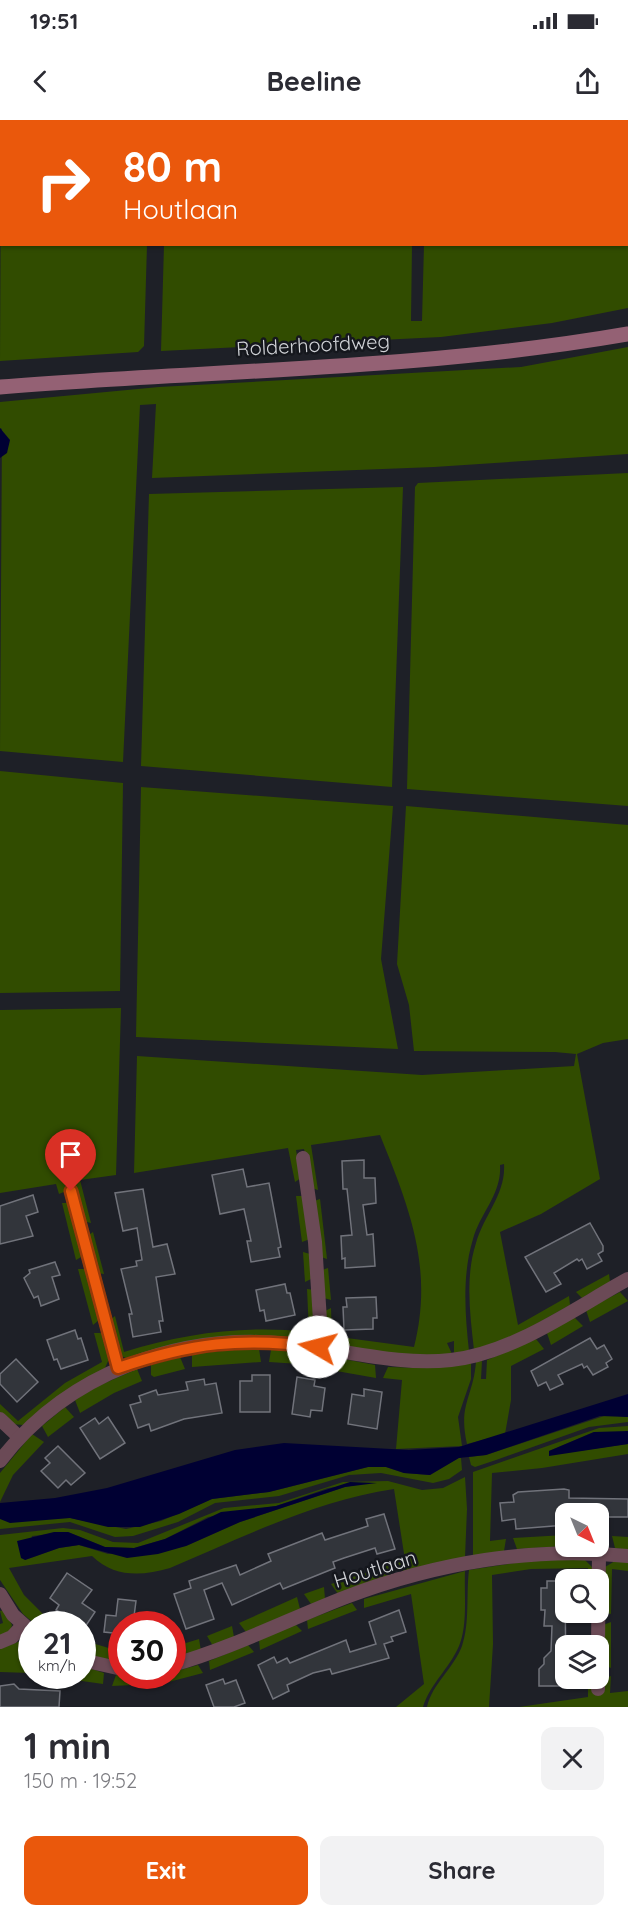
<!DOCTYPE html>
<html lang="en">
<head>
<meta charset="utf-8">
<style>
	body { margin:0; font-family:Quicksand,sans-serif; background:#f2f2f3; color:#2b2b33; height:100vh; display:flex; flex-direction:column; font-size:22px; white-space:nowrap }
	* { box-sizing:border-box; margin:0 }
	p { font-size:20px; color:#7c7c81 }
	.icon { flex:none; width:33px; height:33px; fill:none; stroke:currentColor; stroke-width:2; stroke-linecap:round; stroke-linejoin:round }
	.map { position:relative; height:1587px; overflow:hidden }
	.details { display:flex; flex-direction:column; background:#fff; flex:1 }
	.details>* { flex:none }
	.banner { position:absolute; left:0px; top:0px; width:628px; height:126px; box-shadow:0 2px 4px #0004; background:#ea580c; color:#fff; overflow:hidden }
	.needle { width:39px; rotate:137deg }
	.controls { position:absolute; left:555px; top:1383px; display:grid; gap:12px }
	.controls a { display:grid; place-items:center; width:54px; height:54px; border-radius:12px; background:#fff; box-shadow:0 2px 4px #0004; font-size:30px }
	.speed { position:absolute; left:18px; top:1491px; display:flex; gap:12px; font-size:30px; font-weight:700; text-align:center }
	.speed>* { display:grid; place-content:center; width:78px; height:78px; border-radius:50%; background:#fff; box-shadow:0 2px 4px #0004; line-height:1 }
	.speed small { font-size:15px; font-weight:400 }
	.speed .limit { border:9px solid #d22; background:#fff; color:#111 }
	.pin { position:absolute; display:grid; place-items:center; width:51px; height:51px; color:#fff; margin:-62px -26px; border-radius:50% 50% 50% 0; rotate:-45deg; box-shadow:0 0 6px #0007 }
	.pin .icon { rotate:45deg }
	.me { position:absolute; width:66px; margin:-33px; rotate:278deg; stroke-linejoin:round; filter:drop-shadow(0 0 4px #0008) }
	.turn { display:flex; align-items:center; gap:21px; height:126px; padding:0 24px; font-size:27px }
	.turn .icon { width:78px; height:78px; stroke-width:2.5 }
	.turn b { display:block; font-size:42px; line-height:51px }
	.round { display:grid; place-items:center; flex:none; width:63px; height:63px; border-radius:12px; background:#f2f2f3 }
	.head { display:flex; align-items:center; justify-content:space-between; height:102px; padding:0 24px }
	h1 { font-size:36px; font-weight:700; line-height:45px }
	.button { display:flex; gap:12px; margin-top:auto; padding:12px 24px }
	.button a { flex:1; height:69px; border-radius:12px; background:#ea580c; color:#fff; font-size:24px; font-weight:700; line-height:69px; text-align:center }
	.button a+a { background:#f2f2f3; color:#2b2b33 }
	.status { display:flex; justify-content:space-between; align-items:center; height:42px; padding:0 30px; background:#fff; direction:ltr }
	.status svg { height:16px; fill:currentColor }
	header { display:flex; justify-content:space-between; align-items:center; height:78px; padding:0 24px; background:#fff; font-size:27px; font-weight:700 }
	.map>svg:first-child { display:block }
	.green { fill:#314c00; fill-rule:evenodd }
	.water { fill:#003 }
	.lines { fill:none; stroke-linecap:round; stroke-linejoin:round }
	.stream { stroke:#003; stroke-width:5 }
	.building { fill:#32353b; stroke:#71737b; stroke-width:1.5 }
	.street { stroke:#6b4a56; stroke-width:14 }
	.secondary { stroke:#946174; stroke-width:15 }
	.route-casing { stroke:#983908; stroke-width:15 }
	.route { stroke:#ea580c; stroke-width:10 }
	.labels { text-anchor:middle; stroke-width:5; stroke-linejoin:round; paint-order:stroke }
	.street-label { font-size:20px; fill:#d1d3d7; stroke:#15171d }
</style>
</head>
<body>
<div class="status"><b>19:51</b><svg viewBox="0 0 49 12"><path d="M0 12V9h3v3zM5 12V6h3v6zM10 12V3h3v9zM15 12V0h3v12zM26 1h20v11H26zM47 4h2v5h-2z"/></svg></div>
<header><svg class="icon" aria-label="back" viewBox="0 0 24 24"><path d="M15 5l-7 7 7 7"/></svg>Beeline<svg class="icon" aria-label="share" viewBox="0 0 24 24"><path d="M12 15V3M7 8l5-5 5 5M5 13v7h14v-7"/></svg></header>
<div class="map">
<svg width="628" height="1587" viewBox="0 0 628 1587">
	<rect width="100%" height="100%" fill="#1e2027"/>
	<g class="green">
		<polygon points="21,0 151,0 20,1"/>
		<polygon points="168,0 407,0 407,1 168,2"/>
		<polygon points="1,36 2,124 147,125 144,226 138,232 0,241"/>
		<polygon points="628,42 628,188 552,203 441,217 161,231 164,125 412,125 411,201 422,201 424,125 627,124"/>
		<polygon points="628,227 628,334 434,347 152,358 156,284 140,285 123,642 0,631 2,309 0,308 0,282 159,267 521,247"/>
		<polygon points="628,353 628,686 407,669 415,367 418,363"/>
		<polygon points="403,367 392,667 141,646 149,374"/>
		<polygon points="0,651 123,663 120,871 0,873"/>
		<polygon points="141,667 393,686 381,839 398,929 136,917"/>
		<path d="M406,686l222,19v214l-25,4 -26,11 23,125 -59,35 -41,18 18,93 51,-29 1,9 -57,32 -39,13c-4,-36 -9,-73 2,-107 8,-28 30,-49 28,-79l-4,1c2,29 -20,48 -27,74 -11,36 -8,75 -4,112l-15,2v-12l-7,2 5,11c-39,5 -78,-3 -116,-9 -13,-7 -10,-21 -11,-34l6,-3 1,28 82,11c20,-79 -5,-140 -34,-212l-69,10 7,45 -6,-2 -8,-39 -8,1 5,28 -6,4 -7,-34 -154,25 3,-117 285,19 152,-9 2,-12 -21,-2 -141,-1 -5,-46 -12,-41z"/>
		<polygon points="121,888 116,1055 80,1060 91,1103 83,1101 74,1064 65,1065 66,1071 59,1074 56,1064 0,1073 0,890"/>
		<polygon points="296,1076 303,1076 310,1119 302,1122"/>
		<polygon points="320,1079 327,1139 321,1137 314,1081"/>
		<polygon points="62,1083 69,1083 83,1136 76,1140"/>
		<polygon points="93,1112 104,1154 97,1153 87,1116"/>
		<polygon points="303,1132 310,1134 313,1158 305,1162"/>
		<polygon points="328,1148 331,1180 324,1178 322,1150"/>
		<polygon points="78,1149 86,1149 99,1200 93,1205"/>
		<polygon points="609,1154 610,1162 582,1178 576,1172"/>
		<path d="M307,1169l8,1 -1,44 -9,5 -179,19 -5,-2 -12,-35 6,-5 9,36c62,-19 121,-27 185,-20z"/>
		<polygon points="620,1172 628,1181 590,1202 586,1190"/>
		<polygon points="574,1197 583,1206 551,1225 547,1213"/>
		<polygon points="94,1213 103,1213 109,1239 105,1248 23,1305 12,1304 0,1292 0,1284 18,1301 65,1263 102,1242"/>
		<path d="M536,1219l8,10 -33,17v34l-6,34 -38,10c-9,-40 6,-46 9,-82l6,-1 -1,18h5l1,-19z"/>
		<polygon points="242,1229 259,1229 261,1242 192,1247 192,1234"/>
		<polygon points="271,1230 299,1231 300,1244 269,1242"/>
		<polygon points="312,1233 375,1245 376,1258 308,1246"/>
		<polygon points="180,1237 185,1249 154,1257 151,1255 151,1245"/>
		<polygon points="471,1243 471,1259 458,1297 462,1326 396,1329 402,1260 383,1258 388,1247 422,1248"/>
		<polygon points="137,1249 142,1261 114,1273 80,1293 75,1280 96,1267"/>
		<polygon points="65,1287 74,1297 48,1317 42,1306"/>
		<polygon points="607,1295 628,1297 628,1302 589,1307 496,1340 475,1347 471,1345 469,1337 486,1335"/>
		<polygon points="628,1306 628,1311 625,1312 594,1312 549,1331 549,1335 628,1324 628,1334 542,1348 492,1353 490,1421 506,1419 504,1431 473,1437 473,1352 599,1308"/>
		<polygon points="32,1314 44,1322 13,1355 0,1382 0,1353"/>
		<polygon points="458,1338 461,1338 462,1350 449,1359 433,1363 381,1353 349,1355 279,1376 215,1383 178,1402 133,1416 115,1417 70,1402 0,1409 0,1389 1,1399 70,1398 126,1409 161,1401 212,1379 269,1372 368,1347 386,1347 404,1353 430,1355"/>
		<path d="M465,1357l2,32 -2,48 -61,16 -6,-10 7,-3 -11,-71c-79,12 -151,48 -224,79 -28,8 -55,10 -78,-12l-83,12 15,27 29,29h-18l-12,-10 -23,-34v-45l63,-7 17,2 33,12 25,1 86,-35 55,-5 64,-21 45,-1 34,9 21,-2zM367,1363l-22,4 -105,35 -54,24 -78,8 -29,-9 -20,3 -34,12 7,-24 36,-4 37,15 29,1 31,-9 43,-22 68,-11 52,-18z"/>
		<polygon points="565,1415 565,1426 517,1429 513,1418"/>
		<polygon points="612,1416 628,1417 628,1430 615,1428"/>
		<path d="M584,1439l10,10v10h-6v-11l-57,1 -39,6 1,69 -4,63h-62c5,-23 27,-39 35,-61 8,-23 4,-52 7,-76l59,-9z"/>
		<polygon points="615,1441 628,1442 628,1451 612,1449 611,1494 603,1492 605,1447"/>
		<polygon points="390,1445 391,1457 338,1474 331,1464"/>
		<path d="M465,1451c-1,23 3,54 -6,75 -10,23 -29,38 -36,61h-27l28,-23 -13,-90 -47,14v-9z"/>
		<polygon points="324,1467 325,1479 311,1484 304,1474"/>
		<polygon points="297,1477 300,1489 246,1512 239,1503"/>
		<polygon points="352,1483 357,1490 308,1509 307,1500"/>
		<polygon points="4,1490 12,1505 10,1511 0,1518 0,1504 3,1503 0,1491"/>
		<polygon points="611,1502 611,1548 603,1545 603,1505"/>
		<polygon points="295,1504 302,1511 260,1530 259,1520"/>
		<polygon points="232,1506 234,1517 213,1526 207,1516"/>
		<polygon points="199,1519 201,1531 173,1539 173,1527"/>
		<polygon points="23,1520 31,1520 31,1553 0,1552 0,1529"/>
		<polygon points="82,1520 112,1529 109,1541 83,1534"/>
		<polygon points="248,1525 254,1532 210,1550 209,1541"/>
		<polygon points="198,1545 203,1553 161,1564 162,1556 172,1556 173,1552"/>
		<polygon points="83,1546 104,1553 103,1564 75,1560 76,1556 82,1556"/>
		<polygon points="116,1555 150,1556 154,1564 112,1566"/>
		<polygon points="611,1556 610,1573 628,1571 628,1587 519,1587 588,1577 588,1560 594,1563"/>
	</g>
	<g class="water">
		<polygon points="0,308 10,320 7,333 0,338"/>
		<polygon points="628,1274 628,1297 600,1296 486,1335 459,1338 430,1355 404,1353 386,1347 368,1347 269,1372 212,1379 179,1394 140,1407 108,1407 70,1398 10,1403 0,1399 0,1383 55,1378 107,1368 235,1330 284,1323 409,1330 459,1327"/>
		<polygon points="628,1311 628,1324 549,1336 549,1331 594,1312"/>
		<polygon points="350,1362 377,1363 345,1367 240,1402 186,1426 158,1434 127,1438 79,1425 59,1428 25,1440 21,1438 17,1421 54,1412 68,1412 105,1427 134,1428 165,1419 221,1392 276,1386"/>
	</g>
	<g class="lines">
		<g class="stream">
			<polyline points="14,2 15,0"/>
			<polyline points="0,28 2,25"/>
		</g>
	</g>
	<g class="building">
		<polygon points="364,1040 364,1058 375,1058 376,1083 363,1085 367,1115 373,1114 375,1146 345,1148 345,1138 342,1139 341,1116 352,1115 347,1069 343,1069 342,1041"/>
		<polygon points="243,1049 247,1067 269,1063 281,1127 278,1128 280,1137 251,1142 247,1121 251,1121 244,1089 220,1094 212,1055"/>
		<polygon points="143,1069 153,1127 167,1124 175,1154 156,1157 163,1201 159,1201 161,1212 133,1217 129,1194 132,1194 121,1149 137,1146 136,1141 142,1140 137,1108 123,1111 115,1073"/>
		<polygon points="33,1075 38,1092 26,1096 33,1116 0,1124 0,1086"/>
		<polygon points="590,1103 603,1126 603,1131 598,1134 602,1141 587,1149 582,1139 579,1141 577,1139 554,1153 561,1164 546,1172 525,1137"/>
		<polygon points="55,1142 60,1155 52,1157 59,1179 41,1186 38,1176 34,1178 24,1158 30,1153 29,1150"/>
		<polygon points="285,1164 287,1173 290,1173 295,1195 266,1201 264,1190 260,1191 256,1170"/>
		<polygon points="376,1177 377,1198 373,1198 373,1209 344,1210 343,1187 347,1187 346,1178"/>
		<polygon points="75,1210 78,1219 81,1218 88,1240 61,1249 57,1239 54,1240 47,1220"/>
		<polygon points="590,1218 597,1229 604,1225 612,1239 606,1243 608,1247 593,1255 587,1246 584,1248 582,1244 558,1255 563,1264 550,1270 546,1262 538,1266 531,1251"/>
		<polygon points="16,1239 38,1262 17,1282 0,1264 0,1254"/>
		<polygon points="252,1255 270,1255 270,1292 240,1292 240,1261 252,1261"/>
		<polygon points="297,1257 315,1260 314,1266 325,1268 322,1291 311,1290 310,1297 292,1294"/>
		<polygon points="204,1259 205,1265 216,1263 222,1293 184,1299 151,1311 149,1304 138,1308 130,1285 141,1282 139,1276 156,1270 158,1275 188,1270 186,1262"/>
		<polygon points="364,1269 382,1272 377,1309 348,1304 352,1274 364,1276"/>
		<polygon points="108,1297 125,1323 100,1339 80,1308 95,1298 99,1304"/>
		<polygon points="58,1326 85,1353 71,1365 66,1360 58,1368 41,1351 50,1343 45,1338"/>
		<polygon points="564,1369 569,1370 569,1378 628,1379 628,1397 603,1397 603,1394 566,1394 566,1405 516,1409 515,1399 502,1401 500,1383 514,1382 513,1375 518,1372"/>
		<polygon points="384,1394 395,1429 377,1434 375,1428 344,1438 333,1442 335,1448 283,1469 280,1463 232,1485 222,1463 204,1470 214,1499 186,1509 174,1474 191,1468 189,1461 236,1445 240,1455 271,1441 268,1434 322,1413 325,1420 368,1406 366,1399"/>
		<polygon points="67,1453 92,1470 82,1483 95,1492 85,1507 56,1490 59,1485 50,1478"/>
		<polygon points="547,1461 565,1461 566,1566 539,1566 539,1549 544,1544 544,1538 551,1531 552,1506 544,1506 545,1490 541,1490 541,1468 547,1468"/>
		<polygon points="118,1479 136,1481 133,1504 122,1504 122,1514 104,1512 106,1495 116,1496"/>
		<polygon points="399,1490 406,1512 391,1517 393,1521 384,1524 389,1538 332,1554 330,1549 313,1553 287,1565 289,1571 273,1579 258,1545 274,1537 277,1543 287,1538 290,1543 346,1520 350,1532 376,1524 369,1502"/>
		<polygon points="223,1559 225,1564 236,1560 245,1583 234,1587 214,1587 206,1565"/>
		<polygon points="14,1564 19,1569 60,1571 59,1587 0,1587 0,1566"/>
	</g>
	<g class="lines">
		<g class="street">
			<polyline points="303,1038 315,1122 321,1216 318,1227"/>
			<polyline points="71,1071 118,1248"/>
			<polyline points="0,1299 19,1317"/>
			<path d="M0,1341c67,-88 180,-129 289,-117 55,5 107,22 162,16 61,-6 124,-52 177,-81"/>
			<polyline points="0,1474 13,1495 32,1512"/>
			<polyline points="0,1522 12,1517 23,1505"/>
			<polyline points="598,1526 599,1433"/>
			<polyline points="82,1540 122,1549"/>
			<path d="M172,1545c60,-17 117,-46 174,-68 89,-34 188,-51 282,-41"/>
			<polyline points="598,1569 598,1558"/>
		</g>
		<path class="secondary" d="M0,267c209,-17 421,-17 628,-53"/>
	</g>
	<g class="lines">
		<g class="route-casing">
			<path id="route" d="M71,1071l47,177c73,-25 123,-31 200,-21"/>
		</g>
		<use href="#route" class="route"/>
	</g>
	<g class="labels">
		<g class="street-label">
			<text transform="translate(313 225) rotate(-3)" y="7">Rolderhoofdweg</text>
			<text transform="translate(375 1449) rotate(-17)" y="7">Houtlaan</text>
		</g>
	</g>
</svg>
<div class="controls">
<a><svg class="needle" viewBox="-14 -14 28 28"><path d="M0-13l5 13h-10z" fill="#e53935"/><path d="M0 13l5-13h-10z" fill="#7c7c81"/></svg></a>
<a><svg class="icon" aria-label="search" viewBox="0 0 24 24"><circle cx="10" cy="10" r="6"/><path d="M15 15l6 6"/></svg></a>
<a><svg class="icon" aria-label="layers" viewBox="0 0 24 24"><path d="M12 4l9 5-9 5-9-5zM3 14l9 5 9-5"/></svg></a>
</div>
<div class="speed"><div>21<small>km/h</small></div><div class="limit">30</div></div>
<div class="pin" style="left:71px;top:1071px;background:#d93025"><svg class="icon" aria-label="arrive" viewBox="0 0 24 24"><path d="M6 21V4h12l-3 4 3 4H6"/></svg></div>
<svg class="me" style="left:318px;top:1227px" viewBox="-20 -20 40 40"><circle r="19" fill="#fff"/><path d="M0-13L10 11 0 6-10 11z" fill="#ea580c"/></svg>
<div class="banner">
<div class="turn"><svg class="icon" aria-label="right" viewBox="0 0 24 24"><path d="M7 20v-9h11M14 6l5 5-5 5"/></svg><div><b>80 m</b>Houtlaan</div></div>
</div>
</div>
<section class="details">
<div class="head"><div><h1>1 min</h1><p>150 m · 19:52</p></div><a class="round"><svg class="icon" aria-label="close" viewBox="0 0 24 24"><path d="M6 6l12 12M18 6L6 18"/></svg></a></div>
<div class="button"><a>Exit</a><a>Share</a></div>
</section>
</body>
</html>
